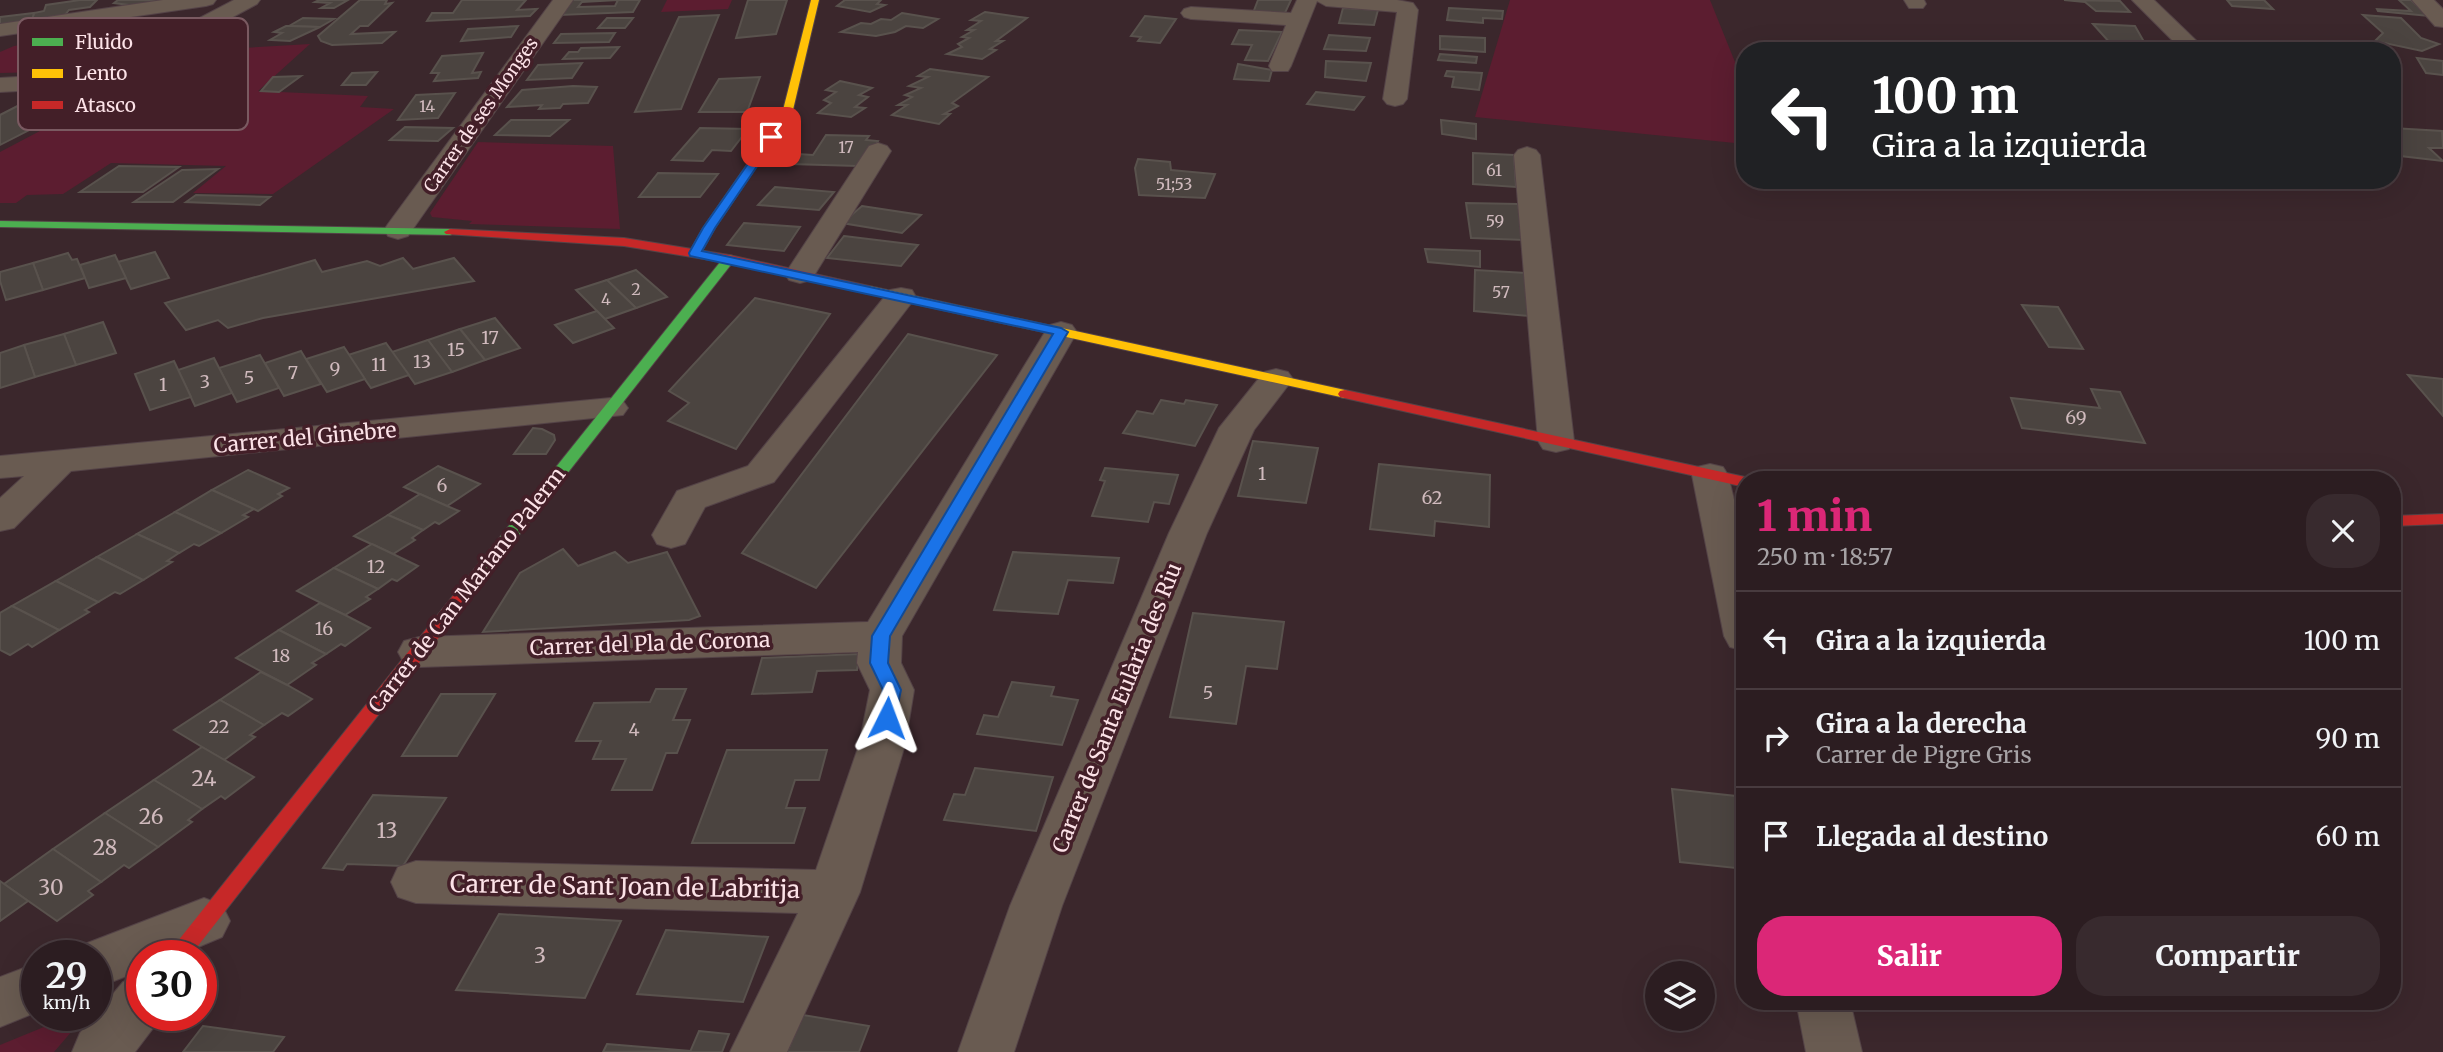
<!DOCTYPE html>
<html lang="es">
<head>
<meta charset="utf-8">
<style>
	body { margin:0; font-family:Merriweather,serif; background:#382a2e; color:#f1f3f6; height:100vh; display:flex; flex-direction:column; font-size:26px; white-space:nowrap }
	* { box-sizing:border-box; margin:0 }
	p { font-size:23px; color:#a6a2a5 }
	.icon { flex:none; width:38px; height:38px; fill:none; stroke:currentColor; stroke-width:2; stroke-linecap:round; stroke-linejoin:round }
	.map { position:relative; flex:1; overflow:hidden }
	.drawer { position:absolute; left:1736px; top:471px; width:665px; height:539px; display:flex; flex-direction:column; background:#2c1d21; border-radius:28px; box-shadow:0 7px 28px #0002,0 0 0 2px #483b3f }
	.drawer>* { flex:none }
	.hud { position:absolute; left:1736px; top:42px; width:665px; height:147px; border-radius:28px; box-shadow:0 7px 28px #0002,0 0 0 2px #483b3f; background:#202124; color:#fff; overflow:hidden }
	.fabs { position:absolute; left:1645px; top:961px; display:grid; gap:14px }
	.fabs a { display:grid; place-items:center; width:70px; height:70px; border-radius:50%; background:#2c1d21; box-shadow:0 7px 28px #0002,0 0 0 2px #483b3f; font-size:35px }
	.speed { position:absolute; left:21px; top:940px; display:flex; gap:14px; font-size:35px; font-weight:700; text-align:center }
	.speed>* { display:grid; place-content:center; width:91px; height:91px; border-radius:50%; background:#2c1d21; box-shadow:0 7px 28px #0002,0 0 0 2px #483b3f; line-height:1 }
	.speed small { font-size:18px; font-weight:400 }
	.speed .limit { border:10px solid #d22; background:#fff; color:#111 }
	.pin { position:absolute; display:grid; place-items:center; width:60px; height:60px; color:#fff; margin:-30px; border-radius:14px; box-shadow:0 4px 10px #0006 }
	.me { position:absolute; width:77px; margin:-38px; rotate:3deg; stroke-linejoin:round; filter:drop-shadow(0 0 5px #0008) }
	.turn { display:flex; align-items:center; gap:24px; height:147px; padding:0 21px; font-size:32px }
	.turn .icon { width:91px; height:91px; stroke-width:2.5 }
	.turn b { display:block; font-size:49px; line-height:60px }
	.round { display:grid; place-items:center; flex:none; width:74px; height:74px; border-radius:28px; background:#382a2e }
	.summary { display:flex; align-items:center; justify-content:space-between; height:119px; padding:0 21px }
	h1 { font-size:42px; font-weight:800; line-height:52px; color:#db2777 }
	.action { display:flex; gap:14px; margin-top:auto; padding:14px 21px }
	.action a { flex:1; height:80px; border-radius:28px; background:#db2777; color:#fff; font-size:28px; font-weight:800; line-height:80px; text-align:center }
	.action a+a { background:#382a2e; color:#f1f3f6 }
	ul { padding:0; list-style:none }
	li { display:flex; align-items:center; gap:21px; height:98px; padding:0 21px; border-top:2px solid #483b3f }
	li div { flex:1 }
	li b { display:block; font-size:26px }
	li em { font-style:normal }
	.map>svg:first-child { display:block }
	.green { fill:#5c1d30 }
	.building { fill:#4b4440; stroke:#59524d; stroke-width:2; fill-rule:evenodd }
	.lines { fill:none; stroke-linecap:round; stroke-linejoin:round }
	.street-casing { stroke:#544347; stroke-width:2 }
	.fast-casing { stroke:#544347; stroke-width:2 }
	.slow-casing { stroke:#544347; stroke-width:2 }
	.jam-casing { stroke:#544347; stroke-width:2 }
	.street { fill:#695b51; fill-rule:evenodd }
	.fast { fill:#4caf50; fill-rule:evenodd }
	.slow { fill:#ffc107; fill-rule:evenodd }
	.jam { fill:#c62828; fill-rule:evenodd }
	.route { fill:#1a73e8; stroke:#114b97; stroke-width:2 }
	.labels { text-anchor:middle; stroke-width:7; stroke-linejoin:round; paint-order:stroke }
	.far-number-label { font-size:16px; fill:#d0babd }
	.far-street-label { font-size:18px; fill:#fce2e7; stroke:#431f28 }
	.number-label { font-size:18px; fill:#d0babd }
	.street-label { font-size:21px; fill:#fce2e7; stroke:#431f28 }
	.near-number-label { font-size:21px; fill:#d0babd }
	.near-street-label { font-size:24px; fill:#fce2e7; stroke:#431f28 }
	.key { fill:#431f28; stroke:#7a5a61; stroke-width:2 }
	.key-label { font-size:19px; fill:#fce2e7 }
</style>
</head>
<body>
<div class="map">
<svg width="2443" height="1052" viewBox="0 0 2443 1052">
	<rect width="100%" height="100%" fill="#3b272c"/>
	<g class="green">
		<polygon points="667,0 732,0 728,9 661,12"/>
		<polygon points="1510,0 1710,0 1745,87 1745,144 1475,117"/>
		<polygon points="193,17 85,71 0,73 0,52 14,46"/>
		<polygon points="310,44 258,91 368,96 360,107 394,109 273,194 193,193 226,166 111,163 63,194 27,195 16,203 0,203 0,152 192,51"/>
		<polygon points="478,142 613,146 620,229 469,224 472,221 432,217 430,213"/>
		<polygon points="61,1020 72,1031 54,1052 0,1052 0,1045"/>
	</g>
	<g class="building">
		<polygon points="80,0 97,0 90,7 69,10 65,15 32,20 34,13 44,11 46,5"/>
		<polygon points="118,0 160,0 144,7 114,3"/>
		<polygon points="319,0 348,0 334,8 321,8 330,3 315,2"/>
		<polygon points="360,0 387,0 385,4 392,3 368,26 360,26 351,34 395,32 382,43 332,45 321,41 318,36"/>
		<polygon points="462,0 526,0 517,10 537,9 530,16 427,21 432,13 453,13"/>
		<path d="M571,0h69l-7,12 -73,3zM618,0l-3,6 -37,1 4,-5z"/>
		<polygon points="748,0 787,0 776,34 736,38"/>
		<polygon points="845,0 881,0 877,4 885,5 870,12 837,6"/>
		<polygon points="1258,0 1291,0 1284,15 1253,13"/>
		<polygon points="2064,0 2120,1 2130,12 2096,11 2085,2"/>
		<polygon points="2227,0 2264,0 2273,9 2232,6"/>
		<polygon points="2399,0 2411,0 2429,16 2378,11 2377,9 2411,11"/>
		<polygon points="1343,8 1378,10 1374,25 1339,23"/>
		<polygon points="1449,8 1503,11 1502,19 1483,18 1483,23 1447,20"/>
		<polygon points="985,12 1027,18 996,41 1003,41 990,49 996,50 982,59 947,54 962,47 958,44 969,38 962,37 974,30 967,30 981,21 971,20"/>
		<polygon points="34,13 32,20 0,25 0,17"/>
		<polygon points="902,13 938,19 923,28 906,26 895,32 876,36 841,32 861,23 871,24 881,19 891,20"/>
		<polygon points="719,15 681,109 635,112 679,17"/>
		<polygon points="2363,15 2401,18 2421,38 2439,44 2422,51 2375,41 2383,33"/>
		<polygon points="1145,16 1176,19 1160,43 1138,41 1141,37 1131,36"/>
		<polygon points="303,18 334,19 320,27 289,26"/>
		<polygon points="607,18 633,18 625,28 598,28"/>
		<polygon points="2093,24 2135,26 2147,47 2111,44"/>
		<polygon points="286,26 289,26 320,27 290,41 270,40 282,33 274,32"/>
		<polygon points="518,26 511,37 461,41 468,29"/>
		<polygon points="1239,30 1282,32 1268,61 1245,60 1252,45 1232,44"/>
		<polygon points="615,33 609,42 554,43 561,34"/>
		<polygon points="1329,35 1370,38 1366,51 1324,49"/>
		<polygon points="1440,36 1485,38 1485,52 1440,49"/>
		<polygon points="2042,43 2082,46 2086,51 2048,51"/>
		<polygon points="619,47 610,58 563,59 569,52 578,52 581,48"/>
		<polygon points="483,53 472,73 481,72 478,78 434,81 439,73 431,73 442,56"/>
		<polygon points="1440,54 1477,57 1476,63 1438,60"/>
		<polygon points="2417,58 2443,61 2443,75 2426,73"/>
		<polygon points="1326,61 1371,63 1366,81 1325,77"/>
		<polygon points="582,63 572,78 527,80 538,65"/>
		<polygon points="1238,64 1272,70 1269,81 1234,79"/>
		<polygon points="930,69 988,77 952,103 958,106 944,114 950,114 939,124 892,115 907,105 898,105 912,97 905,95 921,88 909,86 928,77 918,76"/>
		<polygon points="1447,71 1482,73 1479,90 1452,87 1454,77 1445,76"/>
		<polygon points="377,72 366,85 342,85 352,73"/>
		<polygon points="301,76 279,92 261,91 273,77"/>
		<polygon points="760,77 747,112 699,112 719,79"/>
		<polygon points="840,81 872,88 859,95 868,97 855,107 865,108 851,117 818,113 831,103 824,100 836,92 826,90"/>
		<polygon points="573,86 597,87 588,103 563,104 560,108 539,109 542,105 507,107 522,90"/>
		<polygon points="1316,92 1364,97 1354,110 1307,104"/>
		<polygon points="455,93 438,118 398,120 416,95"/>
		<polygon points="31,99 86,101 0,145 0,115"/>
		<polygon points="511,120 569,120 550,136 495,135"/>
		<polygon points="1441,120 1476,124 1476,139 1442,134"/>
		<polygon points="405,127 453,128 438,141 390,140"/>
		<polygon points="700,128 748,129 731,151 712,150 703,161 672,160"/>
		<polygon points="2392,128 2442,131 2443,148 2429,148 2443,161 2392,155"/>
		<polygon points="826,135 869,136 866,140 878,141 867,160 858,166 791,164 798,154 813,155"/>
		<polygon points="1473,153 1514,155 1516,187 1473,184"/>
		<polygon points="1138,159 1170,162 1171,170 1215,174 1205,198 1139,195 1135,168"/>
		<polygon points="119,166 179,167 143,192 80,192"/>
		<polygon points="218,169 173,202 134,202 182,170"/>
		<polygon points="658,173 718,174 700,197 639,197"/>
		<polygon points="2257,180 2289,180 2292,185 2260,184"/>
		<polygon points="775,187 834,192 819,210 758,205"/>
		<polygon points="196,195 270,197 260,205 186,202"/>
		<polygon points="1466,203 1518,204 1525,240 1471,238"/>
		<polygon points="862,206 921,215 902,233 842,223"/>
		<polygon points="744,223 800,227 784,251 727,245"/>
		<polygon points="844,236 918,245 901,266 827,258"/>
		<polygon points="1425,249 1480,251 1480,267 1428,262"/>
		<polygon points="155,252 169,278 131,289 118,262"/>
		<polygon points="68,253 72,260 77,259 85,278 43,290 33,263"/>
		<polygon points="115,255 126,278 89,288 80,265"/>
		<polygon points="403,258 413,269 454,258 474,281 263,318 228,328 218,320 186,330 165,303 315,260 322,272 367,261 380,266"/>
		<polygon points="33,263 43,290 6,300 0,281 0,272"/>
		<polygon points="636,270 667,297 636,308 607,280"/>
		<polygon points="1475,270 1526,273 1529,316 1474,311"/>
		<polygon points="607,280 636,308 605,319 576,290"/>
		<polygon points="755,298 830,314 736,449 668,421 689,403 669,391"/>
		<polygon points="2022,305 2058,307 2083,349 2049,347"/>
		<polygon points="597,311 614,328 573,343 555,325"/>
		<polygon points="495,318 520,348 485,360 460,329"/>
		<polygon points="103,322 116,353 76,365 64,334"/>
		<polygon points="460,329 485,360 452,372 428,340"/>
		<polygon points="64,334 76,365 35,377 24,345"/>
		<polygon points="908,334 997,355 816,588 742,553"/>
		<polygon points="428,340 452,372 415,384 392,352"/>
		<polygon points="386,343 409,375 371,388 348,355"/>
		<polygon points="24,345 35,377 0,388 0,353"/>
		<polygon points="344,347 365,379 327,392 306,359"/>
		<polygon points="301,351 321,384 284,396 265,363"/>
		<polygon points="260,355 279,388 237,402 219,368"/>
		<polygon points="214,358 232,393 195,406 178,370"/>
		<polygon points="174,361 191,397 150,410 135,374"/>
		<polygon points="2408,375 2443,379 2443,416"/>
		<polygon points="2091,389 2120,392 2145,443 2022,428 2011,398 2100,408"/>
		<polygon points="1161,400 1184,404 1186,400 1217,405 1195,446 1123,433 1137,411 1153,414"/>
		<polygon points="533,428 542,429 554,435 555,440 546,454 514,454"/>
		<polygon points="1253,441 1318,448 1306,503 1238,496"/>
		<polygon points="1379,464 1490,475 1489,527 1435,521 1434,536 1370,529"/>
		<polygon points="438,466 480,484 447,506 404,487"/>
		<polygon points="1105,468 1178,475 1169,504 1154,502 1148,522 1092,516 1105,481 1100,480"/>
		<polygon points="248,470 289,488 278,494 282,496 258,511 212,490"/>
		<polygon points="212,490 254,509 243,515 248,517 221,533 175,512"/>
		<polygon points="420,494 447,506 459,511 439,524 435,522 423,530 388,515"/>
		<polygon points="175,512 221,533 199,546 194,544 179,553 137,534"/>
		<polygon points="388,515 423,530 412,538 415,540 393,554 354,536"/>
		<polygon points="137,534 179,553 167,561 172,562 143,580 97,557"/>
		<polygon points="372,544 393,554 418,566 397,581 392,579 378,589 334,568"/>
		<polygon points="563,549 578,566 615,552 628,563 667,552 700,616 689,620 483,632 520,573"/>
		<polygon points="1013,552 1119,558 1113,583 1068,580 1058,614 994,610"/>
		<polygon points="97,557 143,580 120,594 115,592 98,602 56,581"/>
		<polygon points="334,568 378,589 366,597 370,599 345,615 297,591"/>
		<polygon points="56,581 98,602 85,610 89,612 59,630 12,606"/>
		<polygon points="320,603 345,615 370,628 345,646 341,644 326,654 279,630"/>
		<polygon points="12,606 59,630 32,647 28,644 10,655 0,650 0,613"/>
		<polygon points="1193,613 1284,622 1277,669 1246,666 1236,724 1170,717"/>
		<polygon points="279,630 326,654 312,663 316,665 287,685 236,658"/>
		<polygon points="860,654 857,670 817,671 812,692 752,694 762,658"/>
		<polygon points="261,672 287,685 312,699 288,716 282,713 264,725 220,700"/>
		<polygon points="1012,682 1054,687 1051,696 1078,700 1062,745 977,734 984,715 998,717"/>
		<polygon points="656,689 686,689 673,720 690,720 677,753 666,753 652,790 612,790 626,759 593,759 601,741 576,741 594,703 650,702"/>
		<polygon points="441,694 495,694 457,756 402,756"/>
		<polygon points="220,700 264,725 250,735 255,737 224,760 174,730"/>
		<polygon points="202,747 254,777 225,799 221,796 202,809 154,780"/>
		<polygon points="727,750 827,750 819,780 795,780 786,808 805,808 794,843 692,843"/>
		<polygon points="975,768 1053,777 1036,831 944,820 954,794 965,795"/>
		<polygon points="154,780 202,809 188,820 192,822 158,847 105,813"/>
		<polygon points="1672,789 1745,797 1745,869 1680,862"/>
		<polygon points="373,795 446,798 403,866 347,864 343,870 323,868"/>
		<polygon points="105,813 158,847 129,868 124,865 101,882 53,849"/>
		<polygon points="53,849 101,882 88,891 93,895 57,921 4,884"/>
		<polygon points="0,881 28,901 0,921"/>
		<polygon points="499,914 621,921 585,998 456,990"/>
		<polygon points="666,930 768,937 743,1002 637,994"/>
		<polygon points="803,1015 869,1026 859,1052 787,1052"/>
		<polygon points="203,1026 284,1037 273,1052 183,1052"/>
		<polygon points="699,1031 729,1034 722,1052 690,1052"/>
		<polygon points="607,1044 691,1051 603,1052"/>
	</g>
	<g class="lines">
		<g class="street-casing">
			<g id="street">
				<polygon points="163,0 216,0 213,4 206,6 0,36 0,24"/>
				<polygon points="234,0 260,0 257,4 120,78 90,87 0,92 0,78 88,73 104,68"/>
				<polygon points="553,0 573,0 408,236 398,239 388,236 384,230 388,224"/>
				<polygon points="1297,0 1397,0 1413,3 1418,10 1407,99 1403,104 1395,106 1387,104 1383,99 1397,12 1326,6 1317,1 1291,66 1288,71 1272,71 1269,66 1286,25 1191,19 1184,17 1181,13 1184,9 1191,7 1291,13"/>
				<polygon points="1904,0 1924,0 1926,4 1923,8 1909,8"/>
				<polygon points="2132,0 2154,0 2207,51 2183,51"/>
				<polygon points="2412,0 2434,0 2443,9 2443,27 2435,26"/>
				<polygon points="878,143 887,146 891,151 815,274 811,280 800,283 789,280 785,274 869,146"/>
				<polygon points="1527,147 1536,150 1540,155 1574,441 1569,449 1556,452 1543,449 1538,441 1514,155 1518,150"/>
				<polygon points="901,288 912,290 916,297 774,482 705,507 685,544 671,548 657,544 652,535 677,491 748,466 890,290"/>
				<polygon points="1061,322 1072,325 1077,332 902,636 901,663 914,690 905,745 860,892 787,1052 730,1052 798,913 416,903 398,897 391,882 398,867 416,861 816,870 859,745 870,690 857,663 858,652 419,667 404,663 398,652 404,641 419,637 868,622 1045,332 1050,325"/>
				<polygon points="1276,369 1288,372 1293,379 1254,430 1207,533 1062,906 1014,1052 958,1052 1010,906 1169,533 1219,428 1264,372"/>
				<polygon points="611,398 623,401 628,408 623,415 71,471 14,528 0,531 0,498 24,476 0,478 0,456"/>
				<polygon points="1710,464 1723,467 1728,475 1745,545 1745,651 1730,647 1724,636 1692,475 1697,467"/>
				<polygon points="204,898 222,905 230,921 222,937 177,956 142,956 142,970 96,988 96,956 73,956 77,947"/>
				<polygon points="37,963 37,1012 0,1027 0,977"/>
				<polygon points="142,975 142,1015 163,1015 135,1052 72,1052 80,1033 123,982"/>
				<polygon points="1796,1001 1850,1001 1862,1052 1806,1052"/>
			</g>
		</g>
		<g class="fast-casing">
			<g id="fast">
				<polygon points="0,221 450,229 456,232 450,235 0,227"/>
				<polygon points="729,255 733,256 733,262 468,600 456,600 454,596 456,592 725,256"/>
			</g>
		</g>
		<g class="slow-casing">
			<g id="slow">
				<polygon points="811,0 819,0 792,114 715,228 699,256 691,256 689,253 703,228 782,114"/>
				<polygon points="869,286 1345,390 1352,394 1345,398 865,293 863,290"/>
			</g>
		</g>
		<g class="jam-casing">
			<g id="jam">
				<polygon points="450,229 624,238 729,255 869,286 875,290 869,294 729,263 624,246 446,234 444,232"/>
				<polygon points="1345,390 1745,477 1751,480 1745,480 1745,487 1340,397 1338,394 1340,391"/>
				<polygon points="2443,514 2443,524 2392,526 2392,516"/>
				<polygon points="462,590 470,596 468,600 190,956 166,956 456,592"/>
			</g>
		</g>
		<use href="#street" class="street"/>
		<use href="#fast" class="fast"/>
		<use href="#slow" class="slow"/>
		<use href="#jam" class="jam"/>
	</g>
	<polygon class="route" points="768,135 777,137 715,228 702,251 1061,328 1068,332 890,636 888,663 901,690 894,723 880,723 878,718 883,690 870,663 872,636 1053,334 690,256 689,253 703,228"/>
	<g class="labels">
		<g class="far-number-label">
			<text x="427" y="112">14</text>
			<text x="846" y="153">17</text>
			<text x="1494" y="176">61</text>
			<text x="1174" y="190">51;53</text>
			<text x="1495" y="227">59</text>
			<text x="636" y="295">2</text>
			<text x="1501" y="298">57</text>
			<text x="606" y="305">4</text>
		</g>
		<g class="far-street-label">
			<text transform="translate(481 115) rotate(-55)" y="6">Carrer de ses Monges</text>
		</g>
		<g class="number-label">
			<text x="490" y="344">17</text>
			<text x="456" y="356">15</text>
			<text x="422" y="368">13</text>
			<text x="379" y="371">11</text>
			<text x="335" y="375">9</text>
			<text x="293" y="379">7</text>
			<text x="249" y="384">5</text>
			<text x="205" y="388">3</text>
			<text x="163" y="391">1</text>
			<text x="2076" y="424">69</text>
			<text x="1262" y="480">1</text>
			<text x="442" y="492">6</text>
			<text x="1432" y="504">62</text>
			<text x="376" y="573">12</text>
			<text x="324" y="635">16</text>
			<text x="281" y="662">18</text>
			<text x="1208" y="699">5</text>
			<text x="219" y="733">22</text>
			<text x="634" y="736">4</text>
		</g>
		<g class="street-label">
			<text transform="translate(305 438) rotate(-5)" y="7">Carrer del Ginebre</text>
			<text transform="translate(467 590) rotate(-52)" y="7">Carrer de Can Mariano Palerm</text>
			<text transform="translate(650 644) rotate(-2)" y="7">Carrer del Pla de Corona</text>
			<text transform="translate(1117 708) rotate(-68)" y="7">Carrer de Santa Eulària des Riu</text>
		</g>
		<g class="near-number-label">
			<text x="204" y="786">24</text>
			<text x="151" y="824">26</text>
			<text x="387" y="838">13</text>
			<text x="105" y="855">28</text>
			<text x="51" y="895">30</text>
			<text x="540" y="963">3</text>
		</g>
		<g class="near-street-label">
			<text transform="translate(625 887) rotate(1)" y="8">Carrer de Sant Joan de Labritja</text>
		</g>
	</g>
	<rect x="18" y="18" width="230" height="112" rx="10" class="key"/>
	<rect x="32" y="38" width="31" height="8" fill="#4caf50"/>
	<rect x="32" y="69" width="31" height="9" fill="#ffc107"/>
	<rect x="32" y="101" width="31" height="8" fill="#c62828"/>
	<g class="key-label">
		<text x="75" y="49">Fluido</text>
		<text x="75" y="80">Lento</text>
		<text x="75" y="112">Atasco</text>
	</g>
</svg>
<div class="fabs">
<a><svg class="icon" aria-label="layers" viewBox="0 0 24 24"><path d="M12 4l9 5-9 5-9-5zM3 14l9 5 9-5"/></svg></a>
</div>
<div class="speed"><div>29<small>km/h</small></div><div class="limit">30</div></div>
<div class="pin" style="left:771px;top:137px;background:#d93025"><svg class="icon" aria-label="arrive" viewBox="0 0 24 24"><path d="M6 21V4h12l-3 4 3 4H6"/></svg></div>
<svg class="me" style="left:887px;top:718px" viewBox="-20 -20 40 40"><path d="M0-17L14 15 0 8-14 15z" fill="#1a73e8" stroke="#fff" stroke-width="4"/></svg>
<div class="hud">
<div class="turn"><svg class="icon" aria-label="left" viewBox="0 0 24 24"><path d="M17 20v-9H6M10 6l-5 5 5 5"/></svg><div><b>100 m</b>Gira a la izquierda</div></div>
</div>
<section class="drawer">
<div class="summary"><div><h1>1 min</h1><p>250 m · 18:57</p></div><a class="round"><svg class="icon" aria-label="close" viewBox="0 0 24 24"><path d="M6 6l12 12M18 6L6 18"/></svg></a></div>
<ul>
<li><svg class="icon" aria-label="left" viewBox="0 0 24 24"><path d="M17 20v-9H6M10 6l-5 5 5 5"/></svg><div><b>Gira a la izquierda</b></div><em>100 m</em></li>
<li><svg class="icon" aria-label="right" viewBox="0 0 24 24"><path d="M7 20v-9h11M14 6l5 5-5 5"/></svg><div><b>Gira a la derecha</b><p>Carrer de Pigre Gris</p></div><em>90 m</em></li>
<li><svg class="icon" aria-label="arrive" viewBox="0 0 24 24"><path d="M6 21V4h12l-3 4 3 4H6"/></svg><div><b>Llegada al destino</b></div><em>60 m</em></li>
</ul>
<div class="action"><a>Salir</a><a>Compartir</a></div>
</section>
</div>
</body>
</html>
